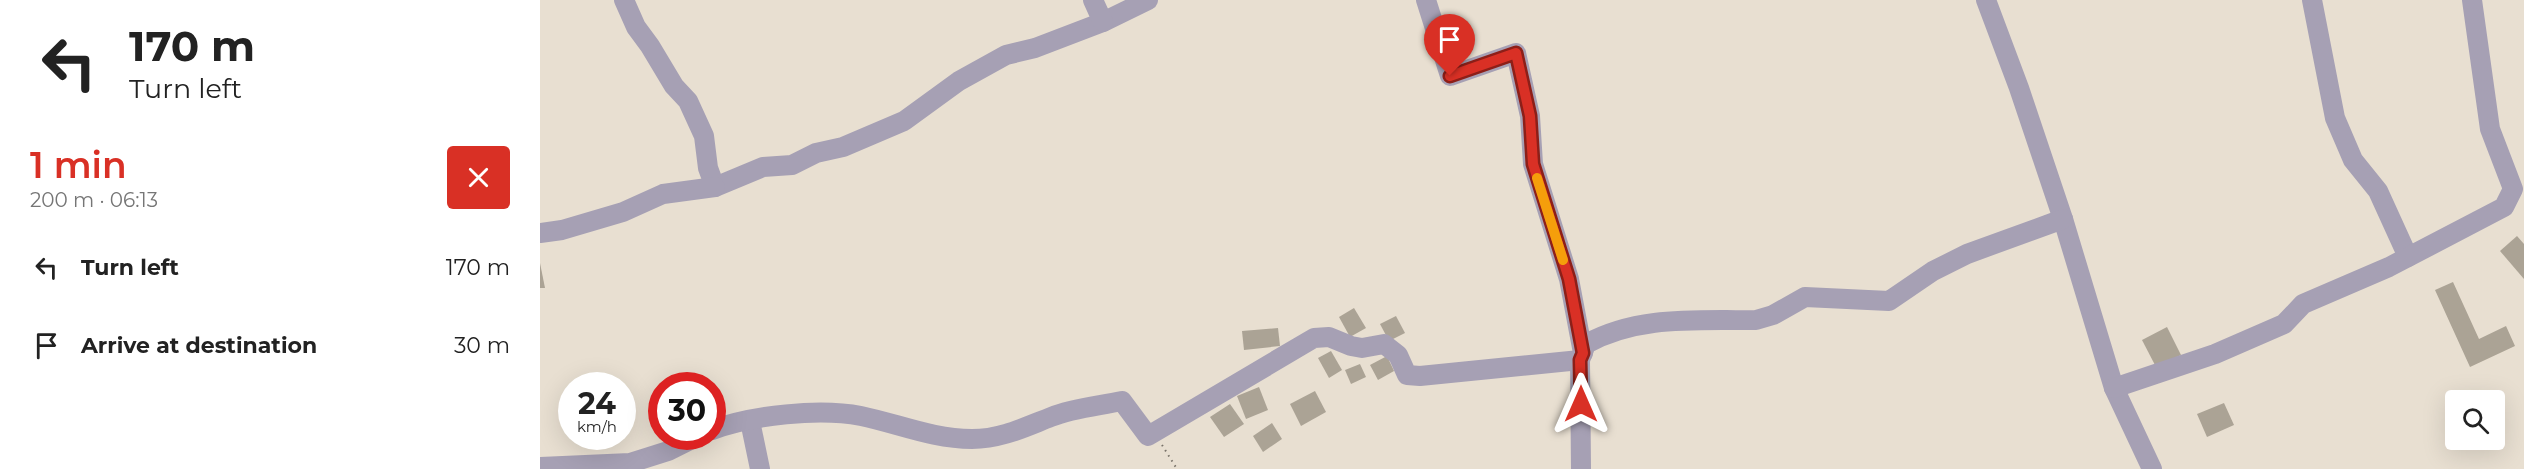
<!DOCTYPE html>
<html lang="en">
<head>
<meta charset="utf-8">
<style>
	body { margin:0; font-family:Montserrat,sans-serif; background:#f6f6f6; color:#222; height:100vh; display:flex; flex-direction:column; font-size:22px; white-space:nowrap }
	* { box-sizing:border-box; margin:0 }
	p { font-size:20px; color:#767676 }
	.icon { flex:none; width:33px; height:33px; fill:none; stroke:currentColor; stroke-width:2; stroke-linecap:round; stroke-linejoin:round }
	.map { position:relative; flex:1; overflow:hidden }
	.panel { display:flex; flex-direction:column; background:#fff; width:540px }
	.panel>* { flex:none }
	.banner { background:#fff; color:#222; overflow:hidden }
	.buttons { position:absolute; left:1905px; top:390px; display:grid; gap:12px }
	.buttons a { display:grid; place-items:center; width:60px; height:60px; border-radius:6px; background:#fff; box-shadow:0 6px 24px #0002; font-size:30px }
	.speed { position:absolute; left:18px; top:372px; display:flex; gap:12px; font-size:30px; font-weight:700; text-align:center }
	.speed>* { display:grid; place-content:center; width:78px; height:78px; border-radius:50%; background:#fff; box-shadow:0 6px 24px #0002; line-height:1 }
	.speed small { font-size:15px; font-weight:400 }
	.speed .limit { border:9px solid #d22; background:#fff; color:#111 }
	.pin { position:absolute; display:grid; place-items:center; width:51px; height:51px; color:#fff; margin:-62px -26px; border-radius:50% 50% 50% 0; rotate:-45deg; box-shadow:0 0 6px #0007 }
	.pin .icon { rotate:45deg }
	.me { position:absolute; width:66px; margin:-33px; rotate:0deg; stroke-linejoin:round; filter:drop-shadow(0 0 4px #0008) }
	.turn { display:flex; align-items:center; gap:21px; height:126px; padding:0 30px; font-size:27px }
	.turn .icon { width:78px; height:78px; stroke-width:2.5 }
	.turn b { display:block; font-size:42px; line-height:51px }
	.round { display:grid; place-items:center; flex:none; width:63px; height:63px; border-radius:6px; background:#f6f6f6 }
	.head { display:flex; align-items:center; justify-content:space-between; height:102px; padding:0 30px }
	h1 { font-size:36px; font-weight:600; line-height:45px; color:#d93025 }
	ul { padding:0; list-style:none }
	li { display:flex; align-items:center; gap:18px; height:78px; padding:0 30px }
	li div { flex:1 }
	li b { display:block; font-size:22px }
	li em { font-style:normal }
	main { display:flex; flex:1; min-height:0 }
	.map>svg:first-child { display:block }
	.building { fill:#aba395 }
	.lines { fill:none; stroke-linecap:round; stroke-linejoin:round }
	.path { stroke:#787269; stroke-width:2; stroke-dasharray:1.5 4.5; stroke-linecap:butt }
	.minor { stroke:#a6a0b4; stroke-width:20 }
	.route-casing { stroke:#8d1f18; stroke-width:15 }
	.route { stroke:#d93025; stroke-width:10 }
	.slow { stroke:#f59e0b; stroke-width:10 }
</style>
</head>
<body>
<main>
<section class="panel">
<div class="banner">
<div class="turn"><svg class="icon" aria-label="left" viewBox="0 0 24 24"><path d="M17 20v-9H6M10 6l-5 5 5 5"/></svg><div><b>170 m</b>Turn left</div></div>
</div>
<div class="head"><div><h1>1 min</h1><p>200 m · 06:13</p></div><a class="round" style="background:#d93025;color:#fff"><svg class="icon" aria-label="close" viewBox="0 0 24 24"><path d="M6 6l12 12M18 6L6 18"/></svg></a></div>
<ul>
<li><svg class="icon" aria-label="left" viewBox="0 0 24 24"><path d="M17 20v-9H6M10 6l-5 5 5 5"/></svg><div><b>Turn left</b></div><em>170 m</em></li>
<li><svg class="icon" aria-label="arrive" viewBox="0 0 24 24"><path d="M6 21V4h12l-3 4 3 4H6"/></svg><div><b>Arrive at destination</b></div><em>30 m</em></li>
</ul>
</section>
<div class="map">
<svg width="1984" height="469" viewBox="0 0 1984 469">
	<rect width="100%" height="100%" fill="#e8dfd1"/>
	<g class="building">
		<polygon points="1977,236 1984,244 1984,279 1960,251"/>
		<polygon points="0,263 5,288 0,288"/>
		<polygon points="1913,282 1939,339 1966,326 1975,346 1930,367 1895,290"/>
		<polygon points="814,308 826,328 810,337 799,317"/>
		<polygon points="856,316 865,333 849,341 840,324"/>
		<polygon points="1627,327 1641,355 1616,367 1602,340"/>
		<polygon points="738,328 740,346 704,350 702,331"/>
		<polygon points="791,351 802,370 789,378 778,358"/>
		<polygon points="847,356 854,371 838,380 830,365"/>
		<polygon points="820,364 826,377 811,384 805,370"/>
		<polygon points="719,387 728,410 706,419 697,396"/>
		<polygon points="775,391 786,412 761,426 750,404"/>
		<polygon points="1684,403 1694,425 1667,437 1657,414"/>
		<polygon points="690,404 704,424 684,437 670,417"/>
		<polygon points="732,423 742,439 723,452 713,436"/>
	</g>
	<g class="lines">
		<polyline class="path" points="622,445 637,469"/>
		<g class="minor">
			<polyline points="84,0 96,27 110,46 134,86 148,101 164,136 168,168 175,187 223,167 252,165 276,153 303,147 364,121 419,81 466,55 495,48 563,22 608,0"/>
			<polyline points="553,0 563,22"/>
			<polyline points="886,0 910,76 976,53 990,116 993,164 1029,279 1043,353"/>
			<polyline points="1446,0 1479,88 1523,219 1574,388 1612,469"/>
			<polyline points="1772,0 1795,118 1813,160 1838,191 1868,257"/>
			<polyline points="0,233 22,230 83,212 123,194 175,187"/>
			<polyline points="1040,360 1041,469"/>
			<polyline points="1574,388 1675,354 1744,324 1763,304 1849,267 1964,207 1973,189 1950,129 1932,0"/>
			<polyline points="210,421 220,469"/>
			<path d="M172,430c41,-15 107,-22 149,-14 38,8 72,23 111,23 29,0 53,-12 79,-22 22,-9 48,-11 71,-16l26,35 166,-98 15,-1 22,9 11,2 22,-4 14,11 9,20 13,1 160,-16 6,-16c53,-29 111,-23 170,-24l17,-5 32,-18 84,4 44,-30 34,-17 96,-35"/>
			<polyline points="0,467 90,463 128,451 158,436"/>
		</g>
	</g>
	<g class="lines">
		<g class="route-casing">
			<polyline id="route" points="910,76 976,53 990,116 993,164 1029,279 1043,353 1040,360 1041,404"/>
		</g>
		<use href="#route" class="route"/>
		<polyline class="slow" points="997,178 1023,260"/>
	</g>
</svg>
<div class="buttons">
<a><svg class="icon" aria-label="search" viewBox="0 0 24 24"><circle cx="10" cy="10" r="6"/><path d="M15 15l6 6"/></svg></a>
</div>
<div class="speed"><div>24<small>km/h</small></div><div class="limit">30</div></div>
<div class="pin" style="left:910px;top:76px;background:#d93025"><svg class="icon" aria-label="arrive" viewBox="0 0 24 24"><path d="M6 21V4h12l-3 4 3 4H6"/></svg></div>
<svg class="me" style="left:1041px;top:404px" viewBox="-20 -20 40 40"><path d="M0-17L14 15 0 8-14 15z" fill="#d93025" stroke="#fff" stroke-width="4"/></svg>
</div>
</main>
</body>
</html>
